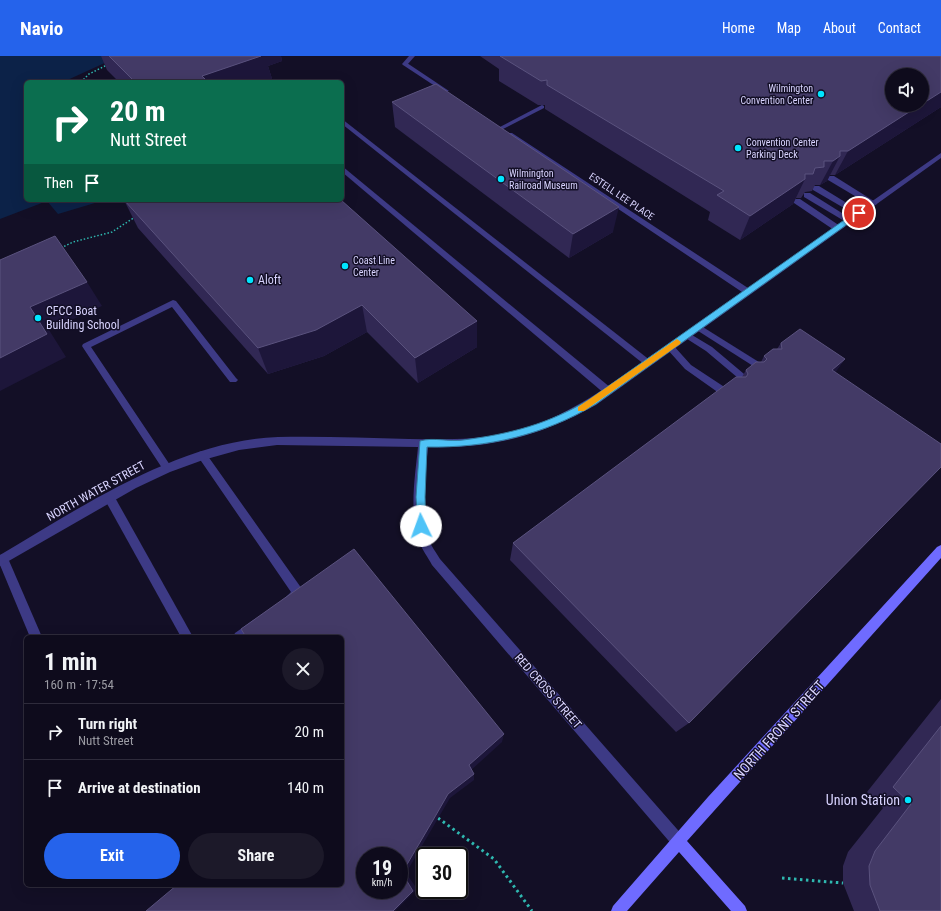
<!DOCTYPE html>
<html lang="en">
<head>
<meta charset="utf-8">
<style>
	body { margin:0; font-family:"Roboto Condensed",sans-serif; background:#1c1929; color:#f1f3f6; height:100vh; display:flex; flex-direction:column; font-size:15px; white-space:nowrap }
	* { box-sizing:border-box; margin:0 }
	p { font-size:13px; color:#9b9ba3 }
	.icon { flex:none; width:22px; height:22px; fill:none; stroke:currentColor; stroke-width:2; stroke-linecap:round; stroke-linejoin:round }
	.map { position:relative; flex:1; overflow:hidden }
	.sheet { position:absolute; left:24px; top:579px; width:320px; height:252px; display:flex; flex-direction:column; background:#0e0b1c; border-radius:6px; box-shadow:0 4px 16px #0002,0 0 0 1px #2e2b3b }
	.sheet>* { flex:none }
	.banner { position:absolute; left:24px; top:24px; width:320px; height:122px; border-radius:6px; box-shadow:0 4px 16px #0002,0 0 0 1px #2e2b3b; background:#0b6e4f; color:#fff; overflow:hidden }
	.fabs { position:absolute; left:885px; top:12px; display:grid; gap:8px }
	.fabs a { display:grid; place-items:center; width:44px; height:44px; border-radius:50%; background:#0e0b1c; box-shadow:0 4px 16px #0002,0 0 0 1px #2e2b3b; font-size:20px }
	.speed { position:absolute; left:356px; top:791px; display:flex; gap:8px; font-size:20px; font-weight:700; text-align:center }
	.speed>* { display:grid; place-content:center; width:52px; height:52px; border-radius:50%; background:#0e0b1c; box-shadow:0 4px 16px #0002,0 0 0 1px #2e2b3b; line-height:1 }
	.speed small { font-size:10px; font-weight:400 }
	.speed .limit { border:2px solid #111; border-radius:6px; background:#fff; color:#111 }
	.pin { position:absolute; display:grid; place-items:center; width:34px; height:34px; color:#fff; margin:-17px; border:2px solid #fff; border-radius:50%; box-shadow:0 1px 4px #0007 }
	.me { position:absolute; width:44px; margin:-22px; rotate:357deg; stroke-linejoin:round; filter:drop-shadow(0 0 3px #0008) }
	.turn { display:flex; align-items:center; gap:14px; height:84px; padding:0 20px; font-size:18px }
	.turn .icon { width:52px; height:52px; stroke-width:2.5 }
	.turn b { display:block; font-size:28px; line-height:34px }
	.then { display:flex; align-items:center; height:38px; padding:0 20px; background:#0003; gap:8px; font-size:15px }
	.round { display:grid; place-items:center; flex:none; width:42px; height:42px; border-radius:21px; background:#1c1929 }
	.headline { display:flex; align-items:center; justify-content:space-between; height:68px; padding:0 20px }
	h1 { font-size:24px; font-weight:700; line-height:30px }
	.cta { display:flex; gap:8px; margin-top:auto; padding:8px 20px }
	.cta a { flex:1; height:46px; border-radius:24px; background:#2563eb; color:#fff; font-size:16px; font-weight:700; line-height:46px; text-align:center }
	.cta a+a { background:#1c1929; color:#f1f3f6 }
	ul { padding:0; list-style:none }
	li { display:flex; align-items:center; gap:12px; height:56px; padding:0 20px; border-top:1px solid #2e2b3b }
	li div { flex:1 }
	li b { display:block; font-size:15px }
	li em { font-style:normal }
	header { display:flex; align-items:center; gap:24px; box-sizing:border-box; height:56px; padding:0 20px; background:#2563eb; color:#fff }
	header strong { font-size:19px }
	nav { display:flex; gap:22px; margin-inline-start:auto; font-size:14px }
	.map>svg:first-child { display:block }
	.water { fill:#0c2248 }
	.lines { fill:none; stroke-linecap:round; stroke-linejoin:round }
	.path-far1 { stroke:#2fb8b0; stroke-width:1.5; stroke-dasharray:1.5 2; stroke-linecap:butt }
	.path { stroke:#2fb8b0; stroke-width:3; stroke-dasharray:2.5 3.5; stroke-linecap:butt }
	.lane { fill:#3d3a85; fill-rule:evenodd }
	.street { fill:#3d3a85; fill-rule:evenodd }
	.secondary { fill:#6f6bff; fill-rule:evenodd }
	.wall { fill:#312854 }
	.shaded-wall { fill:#1d163a }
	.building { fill:#433a66; stroke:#5a527e; fill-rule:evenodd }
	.route { fill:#4fc3f7; stroke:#337fa1 }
	.slow { fill:#f59e0b }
	.poi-dot { fill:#00e5ff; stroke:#130f26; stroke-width:1.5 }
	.labels { text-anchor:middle; stroke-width:3; stroke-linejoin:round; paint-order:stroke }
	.far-poi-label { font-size:10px; fill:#d9d4ff; stroke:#130f26; text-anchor:start }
	.far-street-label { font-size:10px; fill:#d9d4ff; stroke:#130f26 }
	.poi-label { font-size:12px; fill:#d9d4ff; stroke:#130f26; text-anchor:start }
	.street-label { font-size:12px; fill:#d9d4ff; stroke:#130f26 }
	.near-street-label { font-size:14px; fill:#d9d4ff; stroke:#130f26 }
	.near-poi-label { font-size:14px; fill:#d9d4ff; stroke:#130f26; text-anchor:end }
</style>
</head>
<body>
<header>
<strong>Navio</strong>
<nav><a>Home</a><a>Map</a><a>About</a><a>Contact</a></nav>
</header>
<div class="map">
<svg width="941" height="855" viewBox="0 0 941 855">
	<rect width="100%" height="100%" fill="#130f26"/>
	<polygon class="water" points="0,0 120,0 63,26 26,26 26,144 105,144 58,158 47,145 0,163"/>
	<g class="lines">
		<g class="path-far1">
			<polyline points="81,26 89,18 107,9"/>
			<polyline points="61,192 73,186 112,176 135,161"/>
		</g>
		<g class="path">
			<polyline points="438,762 494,803 532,855"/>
			<polyline points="782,822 843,827"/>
		</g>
		<g class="lane">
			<polygon points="409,0 415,0 407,9 403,9 402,8"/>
			<polygon points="542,49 544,50 544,52 503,73 498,72"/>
			<polygon points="342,63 651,305 652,307 651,309 645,309 342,68"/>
			<polygon points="342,110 611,332 613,335 611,338 605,338 342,116"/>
			<polygon points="828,120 834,120 877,147 876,149 870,149 828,124"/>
			<polygon points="813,130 819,130 863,157 862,159 856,159 813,134"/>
			<polygon points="804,137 810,137 853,164 849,166 846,166 804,141"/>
			<polygon points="794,143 800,143 840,170 840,174 834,174 794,147"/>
			<polygon points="173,244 176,245 236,322 238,324 236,326 230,326 172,251 91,291 170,409 172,412 170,415 164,415 82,290 83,288"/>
			<polygon points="698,268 767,311 768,313 767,315 761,315 695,273 695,269"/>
			<polygon points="687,276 712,291 750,323 752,325 750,327 744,327 706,295 684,281 683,279"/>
			<polygon points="670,288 673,289 691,309 732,336 734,339 732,342 726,342 685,313 667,293 666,291 667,289"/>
			<path d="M202,395l3,1 97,137 2,4c-3,6 -8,9 -14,11l-4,-1 -2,-4 7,-7 -92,-134 -2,-3 2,-3z"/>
			<polygon points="109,437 113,438 193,581 181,581 105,444 104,441 105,438"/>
			<polygon points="3,498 7,500 42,581 30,581 0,509 0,499"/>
			<path d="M255,563l4,2 2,4c-5,12 -17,12 -28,12l2,-4z"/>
		</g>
		<g class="street">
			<polygon points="403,7 407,7 449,35 444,36 403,9"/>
			<path d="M508,77h4l236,155 193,-135v5l-345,247c-56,31 -104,44 -168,42 -3,30 -8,63 1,93 2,6 7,12 11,19l244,278 2,5 -2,5 -5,2 -5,-2 -242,-282c-4,-8 -10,-15 -13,-24 -10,-30 -4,-64 -1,-94l-141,-2 -38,5 -36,10 -33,12 -34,16 -136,78v-11c81,-48 181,-115 278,-118 44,-1 88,1 131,2 41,1 81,1 121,-12 43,-15 78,-41 116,-67 32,-23 64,-45 96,-68l-234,-157z"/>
		</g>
		<polygon class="secondary" points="941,489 941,502 687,785 745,850 747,855 731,855 679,796 627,855 611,855 613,850 708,741 937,491"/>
	</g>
	<g class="wall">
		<polygon points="101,0 281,0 282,5 268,10 273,26 119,26 107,14"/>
		<polygon points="480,0 941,0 941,51 835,119 830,119 827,125 820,129 815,129 812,135 805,136 801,142 796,142 793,148 740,184 708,164 710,156 545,53 545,49 538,49 499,25 499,13"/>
		<polygon points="392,46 613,176 569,202 395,71"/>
		<polygon points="124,144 477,265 477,291 418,327 367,276 324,300 268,318 138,172"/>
		<polygon points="781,287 845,303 835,316 689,667 676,676 510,504 513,487 742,321 746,314 761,306 764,300 777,293"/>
		<polygon points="941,643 941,855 854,855 843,827 843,810 848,796 883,752 867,736"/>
	</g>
	<g class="shaded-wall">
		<polygon points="255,0 281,0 282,5 268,10 273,26 204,26 202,20"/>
		<polygon points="941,36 941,51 835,119 848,95 920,49 922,49 922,48"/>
		<polygon points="840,100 827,125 820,129 833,105"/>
		<polygon points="805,123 793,148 740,184 750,160"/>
		<polygon points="619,151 613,176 569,202 573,178"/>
		<polygon points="87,226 102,250 49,274 66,301 0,335 0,302 30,251"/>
		<polygon points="362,249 367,276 324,300 268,318 258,292"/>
		<polygon points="477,265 477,291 418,327 415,302"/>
		<polygon points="845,303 829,325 832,314"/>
		<polygon points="504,678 502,686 469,716 469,709"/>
		<polygon points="474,718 474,724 450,742 406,817 417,833 395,855 393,855 402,817 448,738"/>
	</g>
	<g class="building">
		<polygon points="109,0 261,0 202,20 208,26 135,26"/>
		<polygon points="500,0 941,0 941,36 922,48 922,19 892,19 892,49 920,49 848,95 840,95 840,100 833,105 824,105 824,111 815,112 813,118 805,118 805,123 750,160 717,139 724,135 547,29 547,24 541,25"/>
		<polygon points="436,28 619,151 573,178 392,46"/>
		<polygon points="124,144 341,144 477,265 415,302 362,249 316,274 258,292"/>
		<polygon points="55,180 87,226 30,251 47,278 0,302 0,204"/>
		<polygon points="800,273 845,303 832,314 941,388 941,411 689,667 513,487 736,321 746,321 748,318 746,314 756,306 764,306 767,303 764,300 773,293 782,293 781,287"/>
		<path d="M354,493l150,185 -35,31 5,9 -26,20 -12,21 -34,58 11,18 -20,20h-247l31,-26h165v-248h-96l-5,-8zM365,800h34v34h-34z"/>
		<polygon points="941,670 941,855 880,855 870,829 869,810 875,795 911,748 893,731"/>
	</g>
	<path class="route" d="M857,155l6,2 -267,191c-52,31 -108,44 -169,43l-2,50 1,29 -2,3h-6l-2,-32 4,-56c13,-4 29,1 43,-1 47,-6 86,-16 127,-41z"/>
	<polygon class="slow" points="677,283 681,286 680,288 584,355 578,355 578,351"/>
	<g class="poi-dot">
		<circle cx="821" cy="38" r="4"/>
		<circle cx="738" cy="92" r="4"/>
		<circle cx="501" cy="123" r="4"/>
		<circle cx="345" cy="210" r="4"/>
		<circle cx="250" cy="224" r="4"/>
		<circle cx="38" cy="262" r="4"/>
		<circle cx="908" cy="744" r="4"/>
	</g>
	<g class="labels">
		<g class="far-poi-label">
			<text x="813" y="36" text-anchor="end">Wilmington<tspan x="813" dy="12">Convention Center</tspan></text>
			<text x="746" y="90">Convention Center<tspan x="746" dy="12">Parking Deck</tspan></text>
			<text x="509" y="121">Wilmington<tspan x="509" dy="12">Railroad Museum</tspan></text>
			<text x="353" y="208">Coast Line<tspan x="353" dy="12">Center</tspan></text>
		</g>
		<g class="far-street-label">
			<text transform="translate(622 140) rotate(34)" y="4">ESTELL LEE PLACE</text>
		</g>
		<g class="poi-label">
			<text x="258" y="228">Aloft</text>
			<text x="46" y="259">CFCC Boat<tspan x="46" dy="14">Building School</tspan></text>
		</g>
		<g class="street-label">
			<text transform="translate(96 435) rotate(-29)" y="4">NORTH WATER STREET</text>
			<text transform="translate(548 635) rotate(49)" y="4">RED CROSS STREET</text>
		</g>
		<g class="near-street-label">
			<text transform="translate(779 674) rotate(-48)" y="5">NORTH FRONT STREET</text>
		</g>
		<g class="near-poi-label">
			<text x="900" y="749">Union Station</text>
		</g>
	</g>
</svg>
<div class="fabs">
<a><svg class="icon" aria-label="sound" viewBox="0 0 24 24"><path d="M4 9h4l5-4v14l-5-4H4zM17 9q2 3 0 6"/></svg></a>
</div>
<div class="speed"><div>19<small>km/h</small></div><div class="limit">30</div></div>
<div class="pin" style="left:859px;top:157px;background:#d93025"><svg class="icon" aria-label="arrive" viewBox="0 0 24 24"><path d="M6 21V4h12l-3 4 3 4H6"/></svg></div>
<svg class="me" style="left:421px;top:470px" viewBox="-20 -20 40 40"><circle r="19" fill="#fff"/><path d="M0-13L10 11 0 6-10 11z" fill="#4fc3f7"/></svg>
<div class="banner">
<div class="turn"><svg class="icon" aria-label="right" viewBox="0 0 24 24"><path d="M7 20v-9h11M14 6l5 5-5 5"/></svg><div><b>20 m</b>Nutt Street</div></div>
<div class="then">Then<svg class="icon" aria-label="arrive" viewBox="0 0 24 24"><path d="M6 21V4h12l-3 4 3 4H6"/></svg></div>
</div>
<section class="sheet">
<div class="headline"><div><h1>1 min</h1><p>160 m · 17:54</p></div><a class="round"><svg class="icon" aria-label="close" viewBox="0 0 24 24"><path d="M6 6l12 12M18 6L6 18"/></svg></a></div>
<ul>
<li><svg class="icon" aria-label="right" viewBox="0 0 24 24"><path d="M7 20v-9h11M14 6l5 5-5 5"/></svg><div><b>Turn right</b><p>Nutt Street</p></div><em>20 m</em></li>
<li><svg class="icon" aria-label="arrive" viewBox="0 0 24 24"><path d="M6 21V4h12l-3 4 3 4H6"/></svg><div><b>Arrive at destination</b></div><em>140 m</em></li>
</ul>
<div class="cta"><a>Exit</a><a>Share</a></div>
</section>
</div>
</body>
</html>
